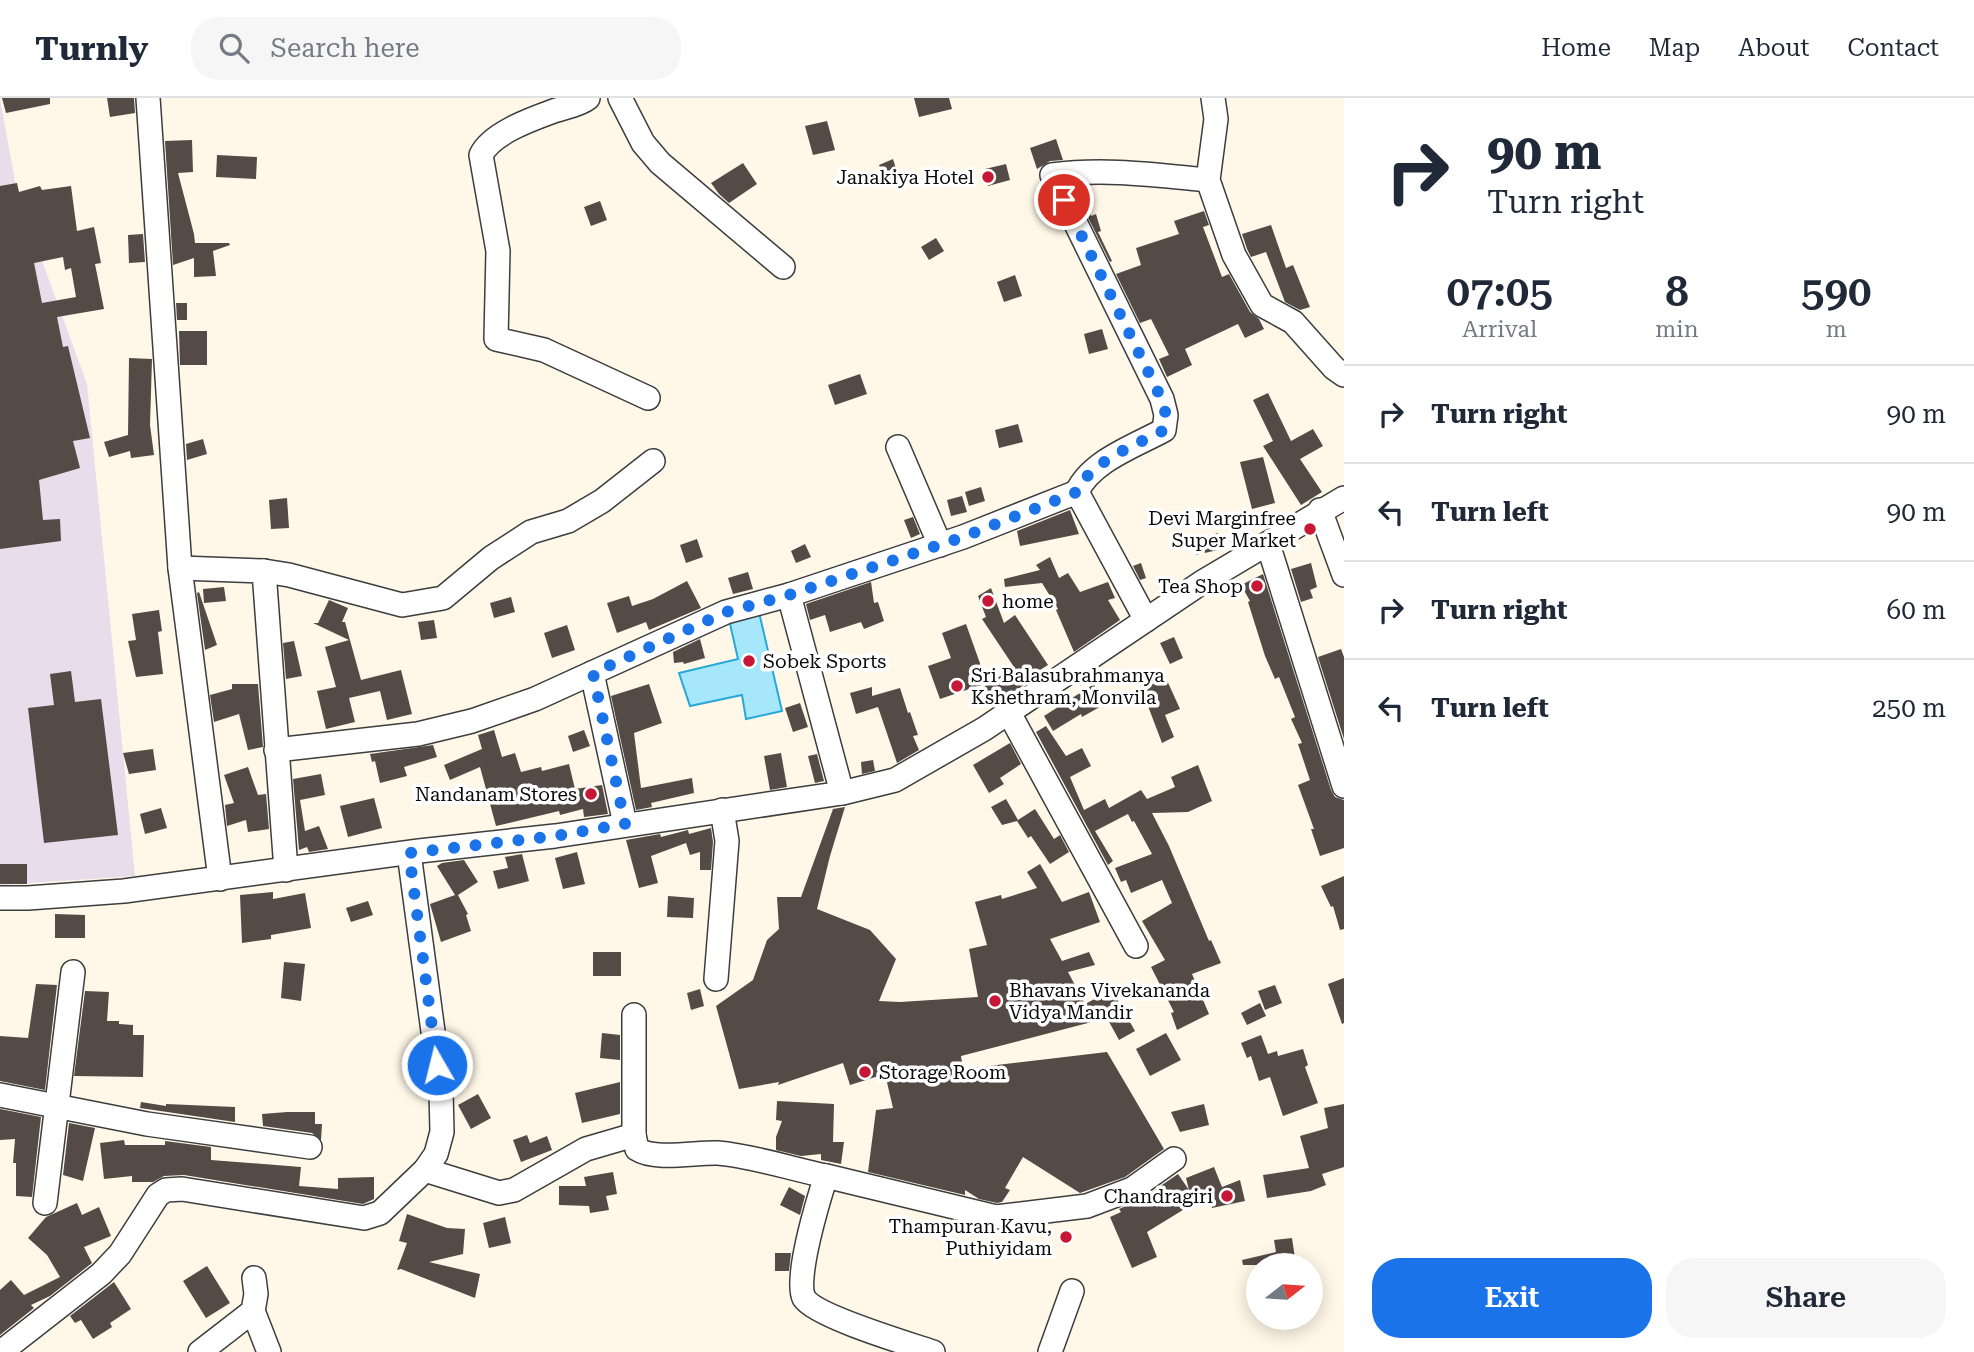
<!DOCTYPE html>
<html lang="en">
<head>
<meta charset="utf-8">
<style>
	body { margin:0; font-family:"Roboto Serif",serif; background:#f6f6f7; color:#1f2937; height:100vh; display:flex; flex-direction:column; font-size:26px; white-space:nowrap }
	* { box-sizing:border-box; margin:0 }
	p { font-size:23px; color:#747a83 }
	.icon { flex:none; width:38px; height:38px; fill:none; stroke:currentColor; stroke-width:2; stroke-linecap:round; stroke-linejoin:round }
	.map { position:relative; flex:1; overflow:hidden }
	.side { display:flex; flex-direction:column; background:#fff; width:630px }
	.side>* { flex:none }
	.top-card { background:#fff; color:#1f2937; overflow:hidden }
	.needle { width:46px; rotate:73deg }
	.controls { position:absolute; left:1246px; top:1155px; display:grid; gap:14px }
	.controls a { display:grid; place-items:center; width:77px; height:77px; border-radius:50%; background:#fff; box-shadow:0 4px 18px #0003; font-size:35px }
	.pin { position:absolute; display:grid; place-items:center; width:60px; height:60px; color:#fff; margin:-30px; border:4px solid #fff; border-radius:50%; box-shadow:0 2px 7px #0007 }
	.me { position:absolute; width:77px; margin:-38px; rotate:352deg; stroke-linejoin:round; filter:drop-shadow(0 0 5px #0008) }
	.turn { display:flex; align-items:center; gap:24px; height:147px; padding:0 28px; font-size:32px }
	.turn .icon { width:91px; height:91px; stroke-width:2.5 }
	.turn b { display:block; font-size:49px; line-height:60px }
	.eta { display:flex; justify-content:space-evenly; align-items:center; height:119px; text-align:center }
	.eta b { font-size:42px; font-weight:600; line-height:49px }
	.cta { display:flex; gap:14px; margin-top:auto; padding:14px 28px }
	.cta a { flex:1; height:80px; border-radius:28px; background:#1a73e8; color:#fff; font-size:28px; font-weight:600; line-height:80px; text-align:center }
	.cta a+a { background:#f6f6f7; color:#1f2937 }
	ul { padding:0; list-style:none }
	li { display:flex; align-items:center; gap:21px; height:98px; padding:0 28px; border-top:2px solid #e0e1e3 }
	li div { flex:1 }
	li b { display:block; font-size:26px }
	li em { font-style:normal }
	header { display:flex; align-items:center; gap:42px; box-sizing:border-box; height:98px; padding:0 35px; background:#fff; border-bottom:2px solid #e0e1e3 }
	header strong { font-size:33px }
	nav { display:flex; gap:38px; margin-inline-start:auto; font-size:24px }
	.search { width:490px; height:63px; background:#f6f6f7; display:flex; align-items:center; gap:18px; box-sizing:border-box; padding:0 24px; border-radius:28px; color:#747a83; font-size:26px }
	main { display:flex; flex:1; min-height:0 }
	.map>svg:first-child { display:block }
	.industrial { fill:#e8ddeb }
	.water { fill:#a7e7fc; stroke:#28a8d9; stroke-width:2 }
	.building { fill:#544a46; fill-rule:evenodd }
	.lines { fill:none; stroke-linecap:round; stroke-linejoin:round }
	.minor-casing { stroke:#3d3d3d; stroke-width:26 }
	.minor { stroke:#fff; stroke-width:23 }
	.route { stroke:#1a73e8; stroke-width:12; stroke-dasharray:0 21.6 }
	.poi-dot { fill:#c61735; stroke:#fff; stroke-width:2.5 }
	.labels { text-anchor:middle; stroke-width:7; stroke-linejoin:round; paint-order:stroke }
	.poi-label { font-size:19px; fill:#0a0a0a; stroke:#fff; text-anchor:end }
</style>
</head>
<body>
<header>
<strong>Turnly</strong>
<div class="search"><svg class="icon" aria-label="search" viewBox="0 0 24 24"><circle cx="10" cy="10" r="6"/><path d="M15 15l6 6"/></svg>Search here</div>
<nav><a>Home</a><a>Map</a><a>About</a><a>Contact</a></nav>
</header>
<main>
<div class="map">
<svg width="1344" height="1254" viewBox="0 0 1344 1254">
	<rect width="100%" height="100%" fill="#fff8e8"/>
	<polygon class="industrial" points="0,1 17,94 87,286 135,778 0,787"/>
	<polygon class="water" points="758,510 782,613 746,621 742,597 690,608 679,575 738,561 728,517"/>
	<g class="building">
		<polygon points="2,0 50,0 50,6 6,15"/>
		<polygon points="107,0 134,0 135,15 110,19"/>
		<polygon points="914,0 949,0 952,11 919,19"/>
		<polygon points="827,23 835,52 813,57 805,28"/>
		<polygon points="1056,41 1063,62 1050,63 1037,71 1030,50"/>
		<polygon points="192,42 193,74 178,75 194,136 195,145 229,145 230,147 213,153 216,178 194,179 194,160 173,167 165,43"/>
		<polygon points="217,57 257,59 256,81 216,79"/>
		<polygon points="893,61 899,80 886,85 879,67"/>
		<polygon points="743,65 757,86 729,105 719,96 711,85"/>
		<polygon points="1006,66 1010,82 988,88 985,71"/>
		<path d="M17,85l2,9 21,-6 2,4 29,-4 6,45 17,-4 7,36 -6,1 9,45 -47,8 6,30 5,-1 22,92 -17,3 7,27 -41,12 4,40 17,-1 1,22 -61,8v-363zM63,159l2,13 6,-2 5,29 -34,6 -8,-40z"/>
		<polygon points="1073,89 1081,89 1091,118 1096,116 1101,133 1098,134 1112,163 1110,164"/>
		<polygon points="600,103 607,122 591,128 584,109"/>
		<polygon points="1204,113 1209,127 1203,129 1222,179 1229,176 1250,214 1259,221 1264,231 1245,240 1238,226 1185,251 1192,267 1167,279 1159,261 1169,257 1151,221 1140,225 1116,176 1141,167 1136,150 1179,136 1174,123"/>
		<polygon points="1271,127 1286,170 1293,167 1310,209 1300,212 1285,204 1266,154 1251,159 1247,151 1242,136"/>
		<polygon points="143,136 145,164 129,165 128,137"/>
		<polygon points="936,140 944,153 929,162 921,149"/>
		<polygon points="1015,177 1022,198 1004,204 997,184"/>
		<polygon points="176,205 187,205 187,222 177,222"/>
		<polygon points="1102,231 1108,251 1089,256 1084,236"/>
		<polygon points="179,233 207,233 207,267 180,267"/>
		<polygon points="129,260 152,261 150,327 154,357 131,360 130,353 109,359 104,344 128,337"/>
		<polygon points="860,276 867,296 835,307 828,287"/>
		<polygon points="1268,295 1291,343 1313,331 1323,348 1300,361 1322,394 1301,407 1263,348 1273,343 1253,302"/>
		<polygon points="1018,326 1023,344 999,350 995,332"/>
		<polygon points="203,341 207,356 187,362 186,346"/>
		<polygon points="1263,359 1275,405 1252,411 1240,364"/>
		<polygon points="981,389 985,403 969,408 965,394"/>
		<polygon points="962,398 967,414 951,418 947,402"/>
		<polygon points="287,400 289,430 271,431 269,402"/>
		<polygon points="1070,412 1079,436 1020,448 1017,433"/>
		<polygon points="913,419 920,436 911,440 904,422"/>
		<polygon points="1218,435 1222,451 1196,457 1192,442"/>
		<polygon points="697,441 703,459 686,465 680,447"/>
		<polygon points="805,446 811,459 796,465 791,453"/>
		<polygon points="1050,459 1059,480 1068,475 1080,494 1108,484 1115,500 1108,502 1120,522 1074,554 1056,512 1058,511 1042,485 1005,489 1004,481 1040,472 1036,467"/>
		<polygon points="1141,465 1146,480 1140,482 1133,468"/>
		<polygon points="1311,465 1317,489 1310,492 1313,500 1301,504 1291,471"/>
		<polygon points="748,474 753,491 733,496 728,480"/>
		<polygon points="1263,476 1331,692 1335,699 1344,702 1344,750 1320,758 1311,731 1314,731 1298,687 1310,682 1298,646 1302,645 1291,621 1295,619 1279,579 1275,581 1265,558 1248,504 1250,503 1241,487"/>
		<polygon points="687,483 701,510 649,532 646,524 617,535 607,505 629,498 632,508 653,501"/>
		<polygon points="871,484 874,505 878,504 884,523 864,531 861,524 830,534 825,517 810,522 806,506"/>
		<polygon points="224,489 226,503 204,505 203,491"/>
		<polygon points="991,490 1004,525 1015,517 1048,567 1021,584 1024,587 1009,597 1007,595 982,602 979,592 1014,569 982,521 986,519 978,498"/>
		<polygon points="199,494 217,547 205,552 197,495"/>
		<polygon points="511,499 515,514 494,520 490,505"/>
		<polygon points="329,502 348,510 342,524 345,524 361,582 401,572 412,616 387,622 380,593 349,600 355,624 326,631 317,593 336,589 325,549 349,542 313,525 318,525"/>
		<polygon points="159,512 162,533 158,534 163,576 136,579 128,543 136,542 132,516"/>
		<polygon points="434,522 437,540 421,542 418,524"/>
		<polygon points="966,526 987,585 940,601 928,568 951,560 942,535"/>
		<polygon points="567,527 575,552 552,560 544,535"/>
		<polygon points="1174,539 1183,560 1170,566 1160,545"/>
		<polygon points="700,541 705,560 684,566 683,564 674,565 673,554"/>
		<polygon points="294,543 302,578 286,581 283,545"/>
		<polygon points="1341,551 1344,559 1344,641 1318,559"/>
		<polygon points="71,573 75,604 101,601 118,737 44,745 28,610 54,607 50,576"/>
		<polygon points="1165,578 1180,611 1165,617 1174,639 1162,645 1140,587"/>
		<polygon points="232,586 258,586 263,649 248,652 239,616 214,624 210,597 232,591"/>
		<polygon points="649,586 662,625 634,635 641,690 692,680 694,695 651,705 652,709 636,712 611,598"/>
		<polygon points="1094,586 1105,606 1082,619 1081,616 1053,633 1044,618"/>
		<polygon points="872,589 872,598 900,590 908,615 910,614 918,637 913,638 919,652 897,665 878,609 856,616 850,595"/>
		<polygon points="800,605 808,629 793,634 785,610"/>
		<polygon points="1046,628 1066,658 1082,650 1091,668 1070,679 1084,712 1105,701 1109,710 1141,692 1147,701 1175,689 1171,679 1198,667 1212,703 1188,714 1152,715 1169,748 1209,843 1211,842 1221,865 1192,876 1209,916 1177,932 1171,915 1174,914 1151,869 1165,862 1142,823 1172,805 1162,782 1131,795 1126,782 1121,784 1115,770 1152,756 1134,723 1132,724 1128,716 1095,733 1113,763 1108,767 1036,634"/>
		<polygon points="494,632 502,659 515,655 521,674 541,669 542,673 569,666 575,691 602,687 608,716 584,719 583,711 560,717 559,713 496,728 480,669 450,682 444,667 482,651 478,637"/>
		<polygon points="584,632 590,648 573,654 568,638"/>
		<polygon points="1010,645 1021,666 1000,680 1004,686 989,695 973,667"/>
		<polygon points="433,647 437,659 404,669 407,678 380,685 375,663 372,664 370,656"/>
		<polygon points="153,651 156,672 129,676 123,655"/>
		<polygon points="781,655 787,689 770,692 764,658"/>
		<polygon points="817,656 824,683 815,685 808,658"/>
		<polygon points="873,662 875,673 862,676 861,664"/>
		<polygon points="248,669 258,697 266,696 269,731 248,734 246,722 227,728 225,707 234,705 224,677"/>
		<polygon points="321,676 325,697 300,702 305,733 319,728 328,751 309,754 307,749 299,752 293,681"/>
		<polygon points="374,700 382,730 348,739 340,708"/>
		<polygon points="1006,701 1018,722 1035,711 1054,741 1060,737 1069,754 1050,766 1031,738 1028,740 1017,723 1002,727 991,709"/>
		<polygon points="845,709 830,758 817,811 870,832 896,861 879,903 900,904 978,899 969,851 987,847 975,804 1001,797 1002,801 1037,790 1027,774 1040,766 1062,804 1089,794 1100,824 1050,841 1062,863 1089,854 1095,867 1068,874 1085,906 1112,892 1135,933 1119,942 1107,920 961,958 963,971 1107,954 1164,1051 1125,1079 1080,1095 1023,1059 1005,1090 1010,1092 1002,1104 997,1105 979,1101 965,1092 965,1097 868,1074 876,1012 893,1010 885,976 850,987 843,965 778,987 779,984 739,991 716,908 753,882 767,842 779,831 777,799 801,799 833,711"/>
		<polygon points="161,710 167,730 145,736 140,716"/>
		<polygon points="711,730 713,744 711,772 700,772 700,754 690,757 686,745 651,758 658,785 639,790 626,742 660,736 661,739 688,732 689,736"/>
		<polygon points="577,754 585,786 563,791 555,760"/>
		<polygon points="522,756 529,783 498,791 493,773 508,770 505,759"/>
		<polygon points="464,762 478,784 458,797 468,816 466,817 471,833 441,844 430,806 455,797 437,768 442,765"/>
		<rect x="0" y="766" width="27" height="20"/>
		<polygon points="1344,778 1344,831 1340,832 1333,808 1331,809 1321,788"/>
		<polygon points="273,794 273,801 305,795 311,830 271,837 271,841 242,845 240,797"/>
		<polygon points="668,798 694,800 693,820 667,819"/>
		<polygon points="368,803 373,817 351,824 346,810"/>
		<polygon points="55,816 85,817 85,840 55,840"/>
		<rect x="593" y="854" width="28" height="24"/>
		<polygon points="284,864 305,866 301,903 281,900"/>
		<polygon points="1344,880 1344,925 1342,926 1328,886"/>
		<polygon points="36,886 57,887 45,992 0,983 0,938 28,940"/>
		<polygon points="1275,887 1282,905 1265,912 1258,893"/>
		<polygon points="700,891 704,908 691,912 687,895"/>
		<polygon points="85,893 109,894 107,923 119,923 119,926 133,927 133,937 144,937 143,979 74,978"/>
		<polygon points="1260,905 1266,918 1247,927 1241,915"/>
		<polygon points="602,935 620,937 620,962 600,960"/>
		<polygon points="1166,935 1181,962 1150,978 1136,951"/>
		<polygon points="1261,937 1268,956 1277,953 1278,958 1303,951 1308,967 1305,969 1318,1005 1283,1018 1270,979 1259,983 1251,958 1247,960 1241,945"/>
		<polygon points="620,984 620,1016 582,1025 575,995"/>
		<polygon points="478,996 491,1020 471,1031 458,1007"/>
		<polygon points="777,1003 834,1006 833,1044 844,1044 841,1066 821,1062 821,1056 801,1058 776,1052 776,1039 782,1023 776,1022"/>
		<polygon points="141,1004 166,1008 166,1006 235,1009 235,1024 140,1010"/>
		<polygon points="1204,1006 1209,1027 1180,1034 1171,1014"/>
		<polygon points="1344,1006 1344,1069 1322,1076 1326,1087 1311,1093 1267,1100 1263,1077 1309,1070 1300,1038 1328,1030 1324,1010"/>
		<polygon points="0,1011 41,1019 32,1099 16,1098 16,1065 13,1065 15,1041 0,1042"/>
		<polygon points="287,1014 315,1014 315,1026 322,1026 321,1042 312,1035 263,1028 262,1016"/>
		<polygon points="69,1025 95,1030 83,1083 63,1077"/>
		<polygon points="527,1037 530,1045 547,1038 552,1052 521,1064 513,1042"/>
		<polygon points="124,1042 125,1047 165,1047 165,1043 211,1049 211,1062 301,1069 299,1088 338,1091 338,1080 374,1079 374,1101 363,1106 184,1077 164,1078 153,1084 132,1084 132,1078 104,1081 100,1045"/>
		<polygon points="1214,1069 1222,1089 1240,1082 1245,1103 1212,1110 1209,1096 1147,1134 1157,1159 1132,1170 1110,1119 1121,1114 1119,1111 1140,1102 1178,1076 1189,1092 1186,1080"/>
		<polygon points="613,1074 617,1096 606,1098 609,1112 590,1115 589,1108 559,1107 559,1088 586,1088 584,1079"/>
		<polygon points="789,1089 805,1098 800,1117 780,1107"/>
		<polygon points="77,1105 82,1117 99,1109 111,1138 84,1149 92,1165 50,1198 31,1207 34,1210 0,1237 0,1192 11,1182 24,1197 60,1179 47,1157 28,1140 46,1119"/>
		<polygon points="407,1116 447,1130 465,1131 463,1156 429,1164 480,1176 475,1200 401,1171 397,1172 407,1145 399,1143"/>
		<polygon points="505,1119 511,1145 489,1150 483,1125"/>
		<polygon points="1292,1140 1296,1167 1243,1167 1242,1162 1276,1154 1274,1142"/>
		<polygon points="775,1155 791,1155 789,1173 775,1173"/>
		<polygon points="207,1168 230,1205 206,1220 183,1183"/>
		<polygon points="114,1184 131,1211 110,1225 112,1229 93,1241 81,1222 75,1225 70,1218"/>
	</g>
	<g class="lines">
		<g class="minor-casing">
			<g id="minor">
				<polyline points="148,0 180,470 220,781"/>
				<path d="M588,0c-10,8 -25,9 -37,14 -22,8 -60,22 -70,43l17,96 -2,88 48,11 104,48"/>
				<polyline points="620,0 643,45 660,65 783,169"/>
				<polyline points="1213,0 1216,21 1208,82 1234,157 1262,207 1293,224 1334,270 1344,277"/>
				<polyline points="898,349 940,447"/>
				<polyline points="1320,412 1344,477"/>
				<polyline points="1268,446 1344,688"/>
				<polyline points="180,470 264,473 286,772"/>
				<polyline points="264,473 289,477 402,507 443,500 491,460 531,434 568,423 602,403 653,363"/>
				<polyline points="789,497 842,695"/>
				<path d="M1146,522l-69,-128c14,-31 58,-46 87,-62l2,-15 -4,-16 -110,-224c52,-7 103,0 156,5"/>
				<polyline points="592,575 625,726"/>
				<polyline points="1008,613 1136,848"/>
				<polyline points="276,652 418,636 472,623 535,601 726,514 789,497 963,439 1077,394"/>
				<polyline points="0,800 28,800 124,793 419,753 555,738 842,695 895,682 984,631 1201,485 1344,400"/>
				<polyline points="716,881 727,743 722,712"/>
				<path d="M634,917v120l3,14c18,12 60,3 81,4 35,3 74,16 108,23 -7,22 -32,103 -22,122 11,18 105,46 129,54"/>
				<polyline points="0,997 147,1026 310,1049"/>
				<polyline points="425,1072 499,1095 514,1092 586,1051 634,1037"/>
				<polyline points="826,1078 996,1119 1087,1108 1132,1091 1174,1061"/>
				<polyline points="45,1105 73,874"/>
				<polyline points="253,1213 269,1254"/>
				<polyline points="1,1254 101,1176 120,1156 158,1097 166,1092 182,1091 364,1120 380,1115 425,1072 436,1056 442,1034 441,993 409,755"/>
				<polyline points="200,1254 253,1213 256,1196 254,1180"/>
				<polyline points="1050,1254 1072,1193"/>
			</g>
		</g>
		<use href="#minor" class="minor"/>
	</g>
	<g class="lines">
		<path class="route" d="M437,967l-28,-212 146,-17 70,-12 -32,-151 133,-61 63,-17 174,-58 114,-45c13,-31 58,-46 87,-62l2,-15 -4,-15 -98,-200"/>
	</g>
	<g class="poi-dot">
		<circle cx="988" cy="79" r="7"/>
		<circle cx="1310" cy="431" r="7"/>
		<circle cx="1257" cy="488" r="7"/>
		<circle cx="988" cy="503" r="7"/>
		<circle cx="749" cy="563" r="7"/>
		<circle cx="957" cy="588" r="7"/>
		<circle cx="591" cy="696" r="7"/>
		<circle cx="995" cy="903" r="7"/>
		<circle cx="865" cy="974" r="7"/>
		<circle cx="1227" cy="1098" r="7"/>
		<circle cx="1066" cy="1139" r="7"/>
	</g>
	<g class="labels">
		<g class="poi-label">
			<text x="974" y="86">Janakiya Hotel</text>
			<text x="1296" y="427">Devi Marginfree<tspan x="1296" dy="22">Super Market</tspan></text>
			<text x="1243" y="495">Tea Shop</text>
			<text x="1002" y="510" text-anchor="start">home</text>
			<text x="763" y="570" text-anchor="start">Sobek Sports</text>
			<text x="971" y="584" text-anchor="start">Sri Balasubrahmanya<tspan x="971" dy="22">Kshethram, Monvila</tspan></text>
			<text x="577" y="703">Nandanam Stores</text>
			<text x="1009" y="899" text-anchor="start">Bhavans Vivekananda<tspan x="1009" dy="22">Vidya Mandir</tspan></text>
			<text x="879" y="981" text-anchor="start">Storage Room</text>
			<text x="1213" y="1105">Chandragiri</text>
			<text x="1052" y="1135">Thampuran Kavu,<tspan x="1052" dy="22">Puthiyidam</tspan></text>
		</g>
	</g>
</svg>
<div class="controls">
<a><svg class="needle" viewBox="-14 -14 28 28"><path d="M0-13l5 13h-10z" fill="#e53935"/><path d="M0 13l5-13h-10z" fill="#747a83"/></svg></a>
</div>
<div class="pin" style="left:1064px;top:102px;background:#d93025"><svg class="icon" aria-label="arrive" viewBox="0 0 24 24"><path d="M6 21V4h12l-3 4 3 4H6"/></svg></div>
<svg class="me" style="left:437px;top:967px" viewBox="-20 -20 40 40"><circle r="17" fill="#1a73e8" stroke="#fff" stroke-width="3"/><path d="M0-11L8 9 0 5-8 9z" fill="#fff"/></svg>
</div>
<section class="side">
<div class="top-card">
<div class="turn"><svg class="icon" aria-label="right" viewBox="0 0 24 24"><path d="M7 20v-9h11M14 6l5 5-5 5"/></svg><div><b>90 m</b>Turn right</div></div>
</div>
<div class="eta">
<div><b>07:05</b><p>Arrival</p></div>
<div><b>8</b><p>min</p></div>
<div><b>590</b><p>m</p></div>
</div>
<ul>
<li><svg class="icon" aria-label="right" viewBox="0 0 24 24"><path d="M7 20v-9h11M14 6l5 5-5 5"/></svg><div><b>Turn right</b></div><em>90 m</em></li>
<li><svg class="icon" aria-label="left" viewBox="0 0 24 24"><path d="M17 20v-9H6M10 6l-5 5 5 5"/></svg><div><b>Turn left</b></div><em>90 m</em></li>
<li><svg class="icon" aria-label="right" viewBox="0 0 24 24"><path d="M7 20v-9h11M14 6l5 5-5 5"/></svg><div><b>Turn right</b></div><em>60 m</em></li>
<li><svg class="icon" aria-label="left" viewBox="0 0 24 24"><path d="M17 20v-9H6M10 6l-5 5 5 5"/></svg><div><b>Turn left</b></div><em>250 m</em></li>
</ul>
<div class="cta"><a>Exit</a><a>Share</a></div>
</section>
</main>
</body>
</html>
